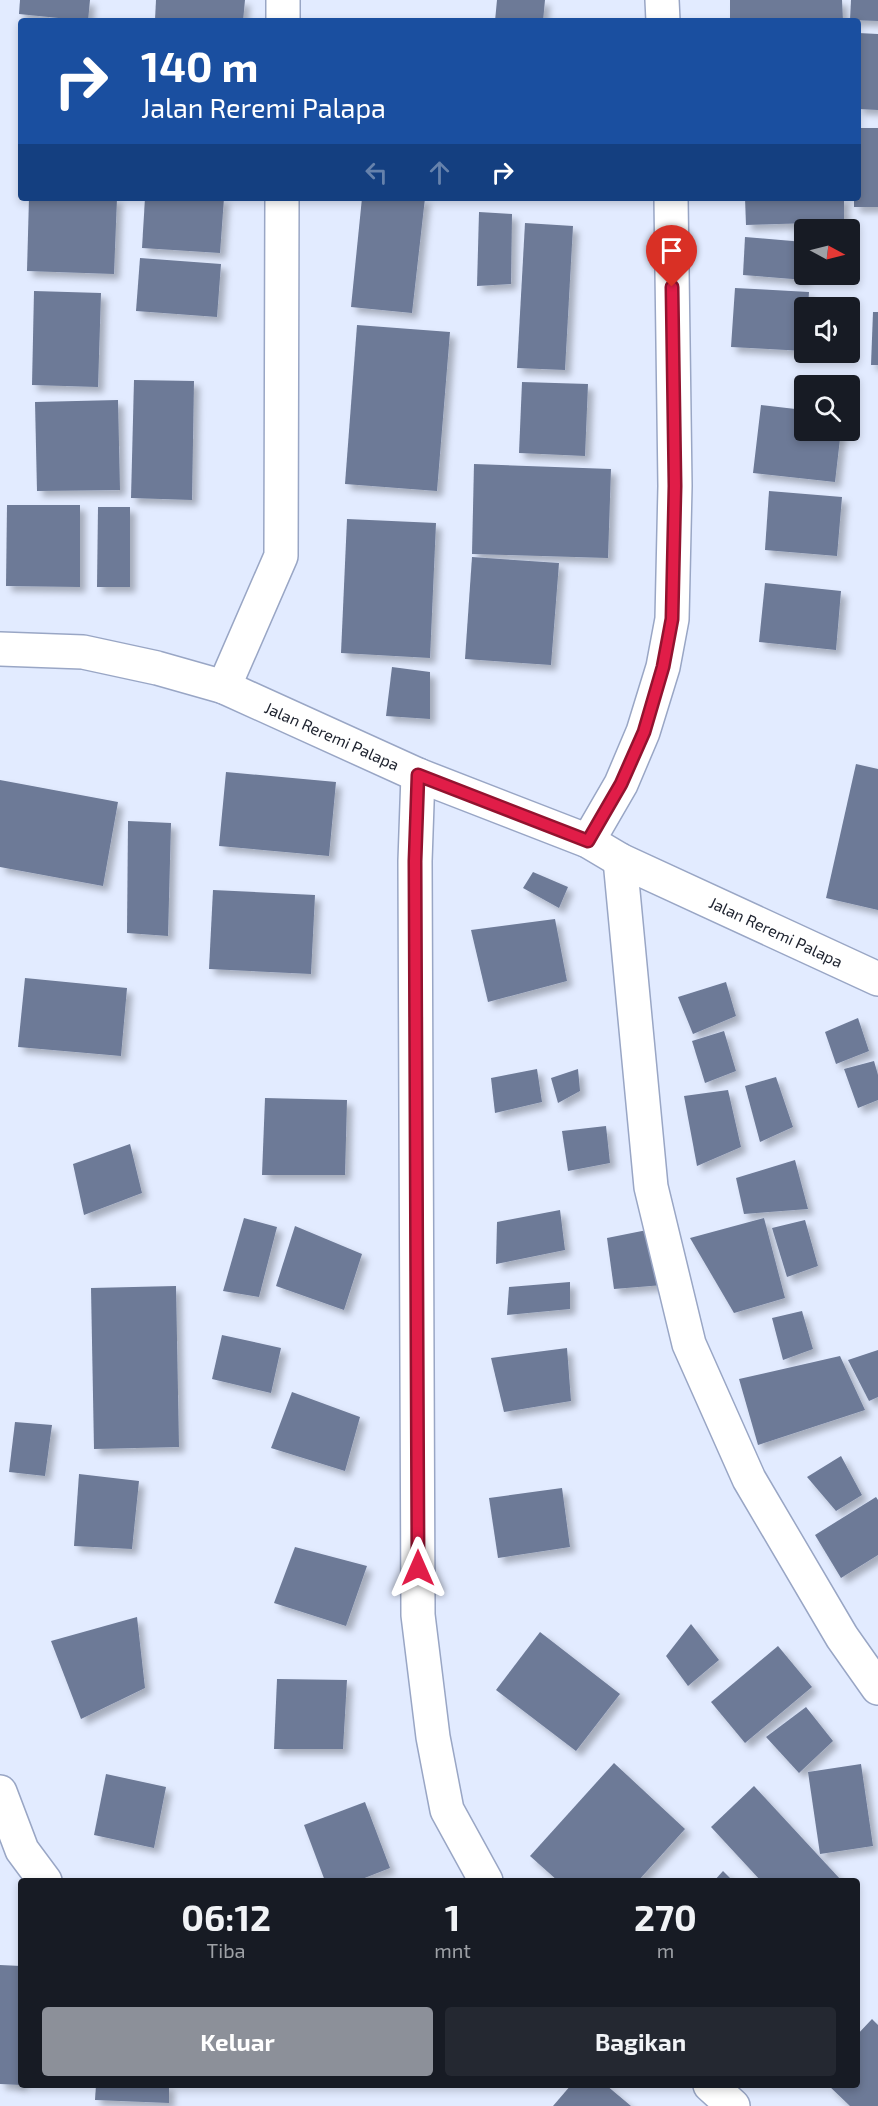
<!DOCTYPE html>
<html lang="id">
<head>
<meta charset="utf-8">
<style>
	body { margin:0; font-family:"Exo 2",sans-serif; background:#242831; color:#f1f3f6; height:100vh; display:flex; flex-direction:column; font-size:22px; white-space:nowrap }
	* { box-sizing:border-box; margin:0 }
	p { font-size:20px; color:#9ea1a6 }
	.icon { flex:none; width:33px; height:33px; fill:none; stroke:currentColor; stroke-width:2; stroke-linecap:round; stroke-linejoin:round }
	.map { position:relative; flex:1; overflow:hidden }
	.side { position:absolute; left:18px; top:1878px; width:842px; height:210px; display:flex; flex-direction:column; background:#171b24; border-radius:6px; box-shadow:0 3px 9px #0003 }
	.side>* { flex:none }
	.guide { position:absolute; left:18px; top:18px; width:843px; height:183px; border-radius:6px; box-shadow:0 3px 9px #0003; background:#1a4fa0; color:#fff; overflow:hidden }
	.needle { width:39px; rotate:97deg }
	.buttons { position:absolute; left:794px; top:219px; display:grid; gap:12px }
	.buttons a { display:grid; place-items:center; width:66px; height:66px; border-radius:6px; background:#171b24; box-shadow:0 3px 9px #0003; font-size:30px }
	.pin { position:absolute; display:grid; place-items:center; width:51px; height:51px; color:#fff; margin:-62px -26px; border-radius:50% 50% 50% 0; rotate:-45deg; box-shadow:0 0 6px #0007 }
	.pin .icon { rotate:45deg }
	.me { position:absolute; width:66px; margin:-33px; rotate:0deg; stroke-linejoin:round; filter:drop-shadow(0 0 4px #0008) }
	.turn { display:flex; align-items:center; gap:21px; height:126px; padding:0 24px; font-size:27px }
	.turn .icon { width:78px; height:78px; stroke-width:2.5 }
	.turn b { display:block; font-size:42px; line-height:51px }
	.lanes { display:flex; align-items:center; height:57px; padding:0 24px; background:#0003; justify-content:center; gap:30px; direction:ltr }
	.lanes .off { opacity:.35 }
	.eta { display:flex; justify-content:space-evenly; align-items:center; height:102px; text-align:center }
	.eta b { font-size:36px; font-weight:700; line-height:42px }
	.primary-button { display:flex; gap:12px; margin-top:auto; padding:12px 24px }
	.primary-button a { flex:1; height:69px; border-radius:6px; background:#8c9099; color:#fff; font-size:24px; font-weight:700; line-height:69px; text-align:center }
	.primary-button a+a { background:#242831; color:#f1f3f6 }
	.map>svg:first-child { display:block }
	.building { fill:#6d7a97; filter:url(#shadow) }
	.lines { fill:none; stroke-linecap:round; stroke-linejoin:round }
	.street-casing { stroke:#99a6c5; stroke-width:36 }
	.secondary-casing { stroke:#99a6c5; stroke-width:36 }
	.street { stroke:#fff; stroke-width:33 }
	.secondary { stroke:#fff; stroke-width:33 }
	.route-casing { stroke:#92132f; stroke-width:15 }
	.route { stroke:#e11d48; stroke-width:10 }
	.labels { text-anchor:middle; stroke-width:4.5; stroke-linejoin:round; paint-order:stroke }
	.street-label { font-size:16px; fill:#1c212d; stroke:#fff }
</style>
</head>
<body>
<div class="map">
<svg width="878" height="2106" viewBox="0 0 878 2106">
	<defs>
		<filter id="shadow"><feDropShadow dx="5.5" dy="5.5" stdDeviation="3" flood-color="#0004"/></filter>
	</defs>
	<rect width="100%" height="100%" fill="#e2ebff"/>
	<g class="building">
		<polygon points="20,0 90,0 88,21 19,14"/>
		<polygon points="156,0 245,0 243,21 155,20"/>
		<polygon points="497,0 545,0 543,21 495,21"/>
		<polygon points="730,0 842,0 843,21 730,21"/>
		<polygon points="851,0 878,0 878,21 850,20"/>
		<polygon points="858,33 878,34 878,110 858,109"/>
		<polygon points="858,128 878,128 878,207 854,207 854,198 858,198"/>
		<polygon points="29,198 117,198 114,274 27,271"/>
		<polygon points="145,198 224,198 220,253 142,248"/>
		<polygon points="362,198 425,198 412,313 351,307"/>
		<polygon points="745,198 844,198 844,222 746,225"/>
		<polygon points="479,212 512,214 511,284 477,286"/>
		<polygon points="525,223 573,226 565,370 517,368"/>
		<polygon points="745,237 804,242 805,280 743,275"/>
		<polygon points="140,258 221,264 217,317 136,311"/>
		<polygon points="735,288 809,292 808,308 804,308 804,351 731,347"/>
		<polygon points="34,291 101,293 98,387 32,385"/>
		<polygon points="873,312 878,312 878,365 871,365"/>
		<polygon points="357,325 450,332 437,491 345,484"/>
		<polygon points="134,380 194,381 192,500 131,498"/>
		<polygon points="522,382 588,384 585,456 519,453"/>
		<polygon points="118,400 120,490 37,491 35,402"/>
		<polygon points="761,405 804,410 804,430 841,430 835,482 753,473"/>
		<polygon points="474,464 611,469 608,558 472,554"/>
		<polygon points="769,491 842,497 837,556 765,550"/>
		<polygon points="7,505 80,505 80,587 6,586"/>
		<polygon points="98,507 130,507 130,587 97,587"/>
		<polygon points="347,519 436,523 430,658 341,653"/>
		<polygon points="472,557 559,563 551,665 465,659"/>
		<polygon points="765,583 841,591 836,650 759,642"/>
		<polygon points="392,667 430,672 430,719 386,716"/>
		<polygon points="856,764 878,769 878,910 826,898"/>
		<polygon points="226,772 336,782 329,856 219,846"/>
		<polygon points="0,780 118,802 103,886 0,867"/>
		<polygon points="128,821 171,823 168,936 127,933"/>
		<polygon points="533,872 568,887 559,908 523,888"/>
		<polygon points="213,890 315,895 311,974 209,969"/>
		<polygon points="555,919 567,981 488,1002 471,930"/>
		<polygon points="25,978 127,988 121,1056 18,1047"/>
		<polygon points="726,982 736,1016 693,1034 678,997"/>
		<polygon points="858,1018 869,1051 836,1064 825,1032"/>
		<polygon points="724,1031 736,1071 705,1083 692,1041"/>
		<polygon points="874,1061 878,1075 878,1100 858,1108 844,1069"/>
		<polygon points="537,1069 542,1102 495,1113 491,1078"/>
		<polygon points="578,1069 580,1091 558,1103 551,1078"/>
		<polygon points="776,1077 793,1127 760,1142 745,1086"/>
		<polygon points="728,1090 741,1147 697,1166 684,1096"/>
		<polygon points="265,1098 347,1100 345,1175 262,1175"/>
		<polygon points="606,1126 610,1163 568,1171 562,1131"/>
		<polygon points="130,1144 142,1193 84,1215 73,1164"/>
		<polygon points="795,1160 808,1209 744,1214 736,1178"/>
		<polygon points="560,1210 565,1250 496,1264 497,1222"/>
		<polygon points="244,1218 277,1227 259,1297 223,1291"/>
		<polygon points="764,1218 785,1298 734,1313 690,1238"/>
		<polygon points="805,1220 818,1266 787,1277 772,1228"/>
		<polygon points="295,1226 362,1254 344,1310 276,1286"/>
		<polygon points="652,1229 663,1285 614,1289 607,1238"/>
		<polygon points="570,1282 570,1309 507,1315 509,1287"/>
		<polygon points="176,1286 179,1447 94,1449 91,1288"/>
		<polygon points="802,1311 813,1349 783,1360 772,1318"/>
		<polygon points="222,1335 281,1348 271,1393 212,1379"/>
		<polygon points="567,1348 571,1401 504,1412 491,1358"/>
		<polygon points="878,1350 878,1397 869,1401 848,1360"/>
		<polygon points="840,1356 865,1410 758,1445 739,1379"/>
		<polygon points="292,1392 360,1417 345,1471 271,1448"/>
		<polygon points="15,1422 52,1425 45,1476 9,1472"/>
		<polygon points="841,1456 862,1495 836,1511 807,1477"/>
		<polygon points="79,1474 139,1481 132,1549 74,1546"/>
		<polygon points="562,1488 570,1547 498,1558 489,1498"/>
		<polygon points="876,1497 878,1500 878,1555 841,1578 815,1535"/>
		<polygon points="295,1547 367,1566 346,1626 274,1603"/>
		<polygon points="137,1617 145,1688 81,1719 51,1641"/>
		<polygon points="691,1624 719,1660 688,1686 666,1656"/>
		<polygon points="540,1632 620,1694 576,1751 496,1690"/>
		<polygon points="778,1646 812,1687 745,1743 711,1702"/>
		<polygon points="277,1679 347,1680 343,1749 274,1749"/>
		<polygon points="806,1707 833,1741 799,1773 766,1737"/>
		<polygon points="614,1763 685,1829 638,1881 558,1881 530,1856"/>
		<polygon points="861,1764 873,1846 820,1854 808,1772"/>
		<polygon points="106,1774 166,1787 154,1848 94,1835"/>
		<polygon points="754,1786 841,1880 840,1881 761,1881 711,1827"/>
		<polygon points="365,1802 390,1868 357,1881 325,1881 304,1825"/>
		<polygon points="723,1871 733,1881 714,1881"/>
		<polygon points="0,1965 21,1966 21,2085 0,2084"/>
		<polygon points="872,2019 878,2025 878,2106 850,2106 828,2085 856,2085 856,2036"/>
		<polygon points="96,2085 169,2085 169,2103 95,2100"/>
		<polygon points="571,2085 606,2085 631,2106 553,2106"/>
	</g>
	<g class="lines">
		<g class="street-casing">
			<g id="street">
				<polyline points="662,0 663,21"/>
				<polyline points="283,21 283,0"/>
				<polyline points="224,687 281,556 282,198"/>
				<polyline points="418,775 415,861 418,1615 433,1737 447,1810 486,1881"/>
				<polyline points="588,841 621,784 643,732 663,667 672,619 675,486 671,198"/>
				<polyline points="620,860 651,1187 689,1344 749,1479 842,1637 878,1688"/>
				<polyline points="0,1792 22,1850 45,1881"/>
				<polyline points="710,2085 733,2106"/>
			</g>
		</g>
		<g class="secondary-casing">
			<polyline id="secondary" points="0,649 83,652 157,668 224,687 418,775 588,841 620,860 878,979"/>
		</g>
		<use href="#street" class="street"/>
		<use href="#secondary" class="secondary"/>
	</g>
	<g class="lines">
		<g class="route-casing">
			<polyline id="route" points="418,1568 415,861 418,775 588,841 621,784 644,732 663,667 672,619 675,486 672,287"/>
		</g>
		<use href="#route" class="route"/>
	</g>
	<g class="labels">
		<g class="street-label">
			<text transform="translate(332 736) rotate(24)" y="6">Jalan Reremi Palapa</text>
			<text transform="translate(776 932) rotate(25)" y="6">Jalan Reremi Palapa</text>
		</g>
	</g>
</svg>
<div class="buttons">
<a><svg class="needle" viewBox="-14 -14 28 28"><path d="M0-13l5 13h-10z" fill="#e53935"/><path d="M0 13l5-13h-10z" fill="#9ea1a6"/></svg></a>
<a><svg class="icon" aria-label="sound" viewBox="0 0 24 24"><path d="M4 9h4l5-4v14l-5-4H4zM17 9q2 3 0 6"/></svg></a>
<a><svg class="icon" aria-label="search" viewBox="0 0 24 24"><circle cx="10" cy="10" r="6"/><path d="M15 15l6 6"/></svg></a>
</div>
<div class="pin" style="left:672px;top:287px;background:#d93025"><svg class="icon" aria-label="arrive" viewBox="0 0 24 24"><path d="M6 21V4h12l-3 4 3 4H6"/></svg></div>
<svg class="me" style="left:418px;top:1568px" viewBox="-20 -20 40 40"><path d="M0-17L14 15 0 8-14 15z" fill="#e11d48" stroke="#fff" stroke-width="4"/></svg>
<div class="guide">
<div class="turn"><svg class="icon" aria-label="right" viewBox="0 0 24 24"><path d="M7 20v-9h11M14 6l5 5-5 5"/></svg><div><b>140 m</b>Jalan Reremi Palapa</div></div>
<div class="lanes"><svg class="icon off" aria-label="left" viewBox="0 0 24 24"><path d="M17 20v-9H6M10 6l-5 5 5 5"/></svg><svg class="icon off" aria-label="ahead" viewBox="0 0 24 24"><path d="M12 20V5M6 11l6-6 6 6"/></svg><svg class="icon" aria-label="right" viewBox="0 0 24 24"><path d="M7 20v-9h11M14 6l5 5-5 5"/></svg></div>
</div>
<section class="side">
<div class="eta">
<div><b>06:12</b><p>Tiba</p></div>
<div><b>1</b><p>mnt</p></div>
<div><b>270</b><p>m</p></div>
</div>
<div class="primary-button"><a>Keluar</a><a>Bagikan</a></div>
</section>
</div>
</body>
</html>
